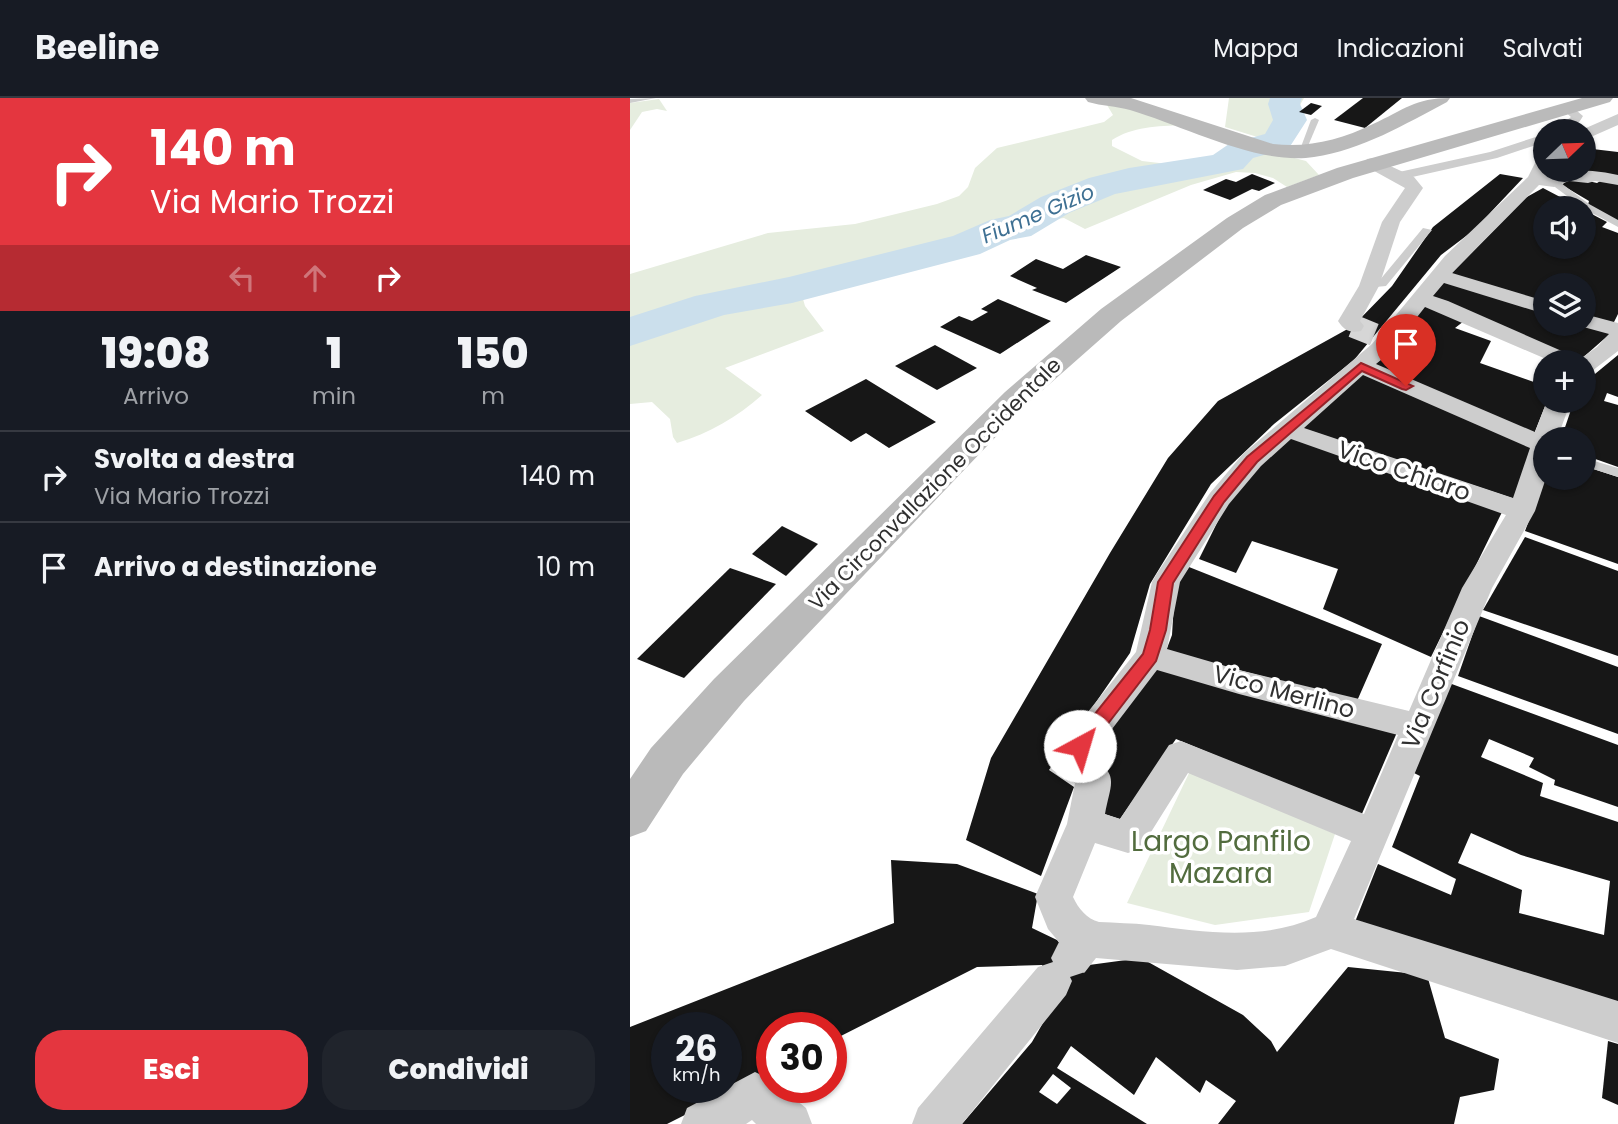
<!DOCTYPE html>
<html lang="it">
<head>
<meta charset="utf-8">
<style>
	body { margin:0; font-family:Poppins,sans-serif; background:#20242c; color:#f1f3f6; height:100vh; display:flex; flex-direction:column; font-size:26px; white-space:nowrap }
	* { box-sizing:border-box; margin:0 }
	p { font-size:23px; color:#9ea1a6 }
	.icon { flex:none; width:38px; height:38px; fill:none; stroke:currentColor; stroke-width:2; stroke-linecap:round; stroke-linejoin:round }
	.map { position:relative; flex:1; overflow:hidden }
	.drawer { display:flex; flex-direction:column; background:#171b24; width:630px }
	.drawer>* { flex:none }
	.banner { background:#e4363f; color:#fff; overflow:hidden }
	.needle { width:46px; rotate:67deg }
	.fabs { position:absolute; left:903px; top:21px; display:grid; gap:14px }
	.fabs a { display:grid; place-items:center; width:63px; height:63px; border-radius:50%; background:#171b24; box-shadow:0 2px 5px #0004; font-size:35px }
	.speed { position:absolute; left:21px; top:914px; display:flex; gap:14px; font-size:35px; font-weight:700; text-align:center }
	.speed>* { display:grid; place-content:center; width:91px; height:91px; border-radius:50%; background:#171b24; box-shadow:0 2px 5px #0004; line-height:1 }
	.speed small { font-size:18px; font-weight:400 }
	.speed .limit { border:10px solid #d22; background:#fff; color:#111 }
	.pin { position:absolute; display:grid; place-items:center; width:60px; height:60px; color:#fff; margin:-72px -30px; border-radius:50% 50% 50% 0; rotate:-45deg; box-shadow:0 0 7px #0007 }
	.pin .icon { rotate:45deg }
	.me { position:absolute; width:77px; margin:-38px; rotate:39deg; stroke-linejoin:round; filter:drop-shadow(0 0 5px #0008) }
	.turn { display:flex; align-items:center; gap:24px; height:147px; padding:0 35px; font-size:32px }
	.turn .icon { width:91px; height:91px; stroke-width:2.5 }
	.turn b { display:block; font-size:49px; line-height:60px }
	.lanes { display:flex; align-items:center; height:66px; padding:0 35px; background:#0003; justify-content:center; gap:35px; direction:ltr }
	.lanes .off { opacity:.35 }
	.eta { display:flex; justify-content:space-evenly; align-items:center; height:119px; text-align:center }
	.eta b { font-size:42px; font-weight:800; line-height:49px }
	.button { display:flex; gap:14px; margin-top:auto; padding:14px 35px }
	.button a { flex:1; height:80px; border-radius:28px; background:#e4363f; color:#fff; font-size:28px; font-weight:800; line-height:80px; text-align:center }
	.button a+a { background:#20242c; color:#f1f3f6 }
	ul { padding:0; list-style:none }
	li { display:flex; align-items:center; gap:21px; height:91px; padding:0 35px; border-top:2px solid #363941 }
	li div { flex:1 }
	li b { display:block; font-size:26px }
	li em { font-style:normal }
	header { display:flex; align-items:center; gap:42px; box-sizing:border-box; height:98px; padding:0 35px; background:#171b24; border-bottom:2px solid #363941 }
	header strong { font-size:33px }
	nav { display:flex; gap:38px; margin-inline-start:auto; font-size:24px }
	main { display:flex; flex:1; min-height:0 }
	.map>svg:first-child { display:block }
	.green { fill:#e6eddf }
	.lines { fill:none; stroke-linecap:round; stroke-linejoin:round }
	.river { fill:#cbdfec; fill-rule:evenodd }
	.building { fill:#171717; fill-rule:evenodd }
	.minor-tunnel { stroke:#d6d6d6; stroke-width:23; stroke-dasharray:23 11; stroke-linecap:butt }
	.service { fill:#cdcdcd; fill-rule:evenodd }
	.pedestrian { fill:#cdcdcd; fill-rule:evenodd }
	.minor { fill:#cdcdcd; fill-rule:evenodd }
	.secondary { fill:#bababa; fill-rule:evenodd }
	.route { fill:#e4363f; stroke:#942329; stroke-width:2 }
	.labels { text-anchor:middle; stroke-width:7; stroke-linejoin:round; paint-order:stroke }
	.far-water-label { font-size:21px; font-style:italic; fill:#3e7093; stroke:#fff }
	.far-street-label { font-size:21px; fill:#303030; stroke:#fff }
	.street-label { font-size:24px; fill:#303030; stroke:#fff }
	.near-park-label { font-size:28px; fill:#526c3e; stroke:#fff }
</style>
</head>
<body>
<header>
<strong>Beeline</strong>
<nav><a>Mappa</a><a>Indicazioni</a><a>Salvati</a></nav>
</header>
<main>
<section class="drawer">
<div class="banner">
<div class="turn"><svg class="icon" aria-label="right" viewBox="0 0 24 24"><path d="M7 20v-9h11M14 6l5 5-5 5"/></svg><div><b>140 m</b>Via Mario Trozzi</div></div>
<div class="lanes"><svg class="icon off" aria-label="left" viewBox="0 0 24 24"><path d="M17 20v-9H6M10 6l-5 5 5 5"/></svg><svg class="icon off" aria-label="ahead" viewBox="0 0 24 24"><path d="M12 20V5M6 11l6-6 6 6"/></svg><svg class="icon" aria-label="right" viewBox="0 0 24 24"><path d="M7 20v-9h11M14 6l5 5-5 5"/></svg></div>
</div>
<div class="eta">
<div><b>19:08</b><p>Arrivo</p></div>
<div><b>1</b><p>min</p></div>
<div><b>150</b><p>m</p></div>
</div>
<ul>
<li><svg class="icon" aria-label="right" viewBox="0 0 24 24"><path d="M7 20v-9h11M14 6l5 5-5 5"/></svg><div><b>Svolta a destra</b><p>Via Mario Trozzi</p></div><em>140 m</em></li>
<li><svg class="icon" aria-label="arrive" viewBox="0 0 24 24"><path d="M6 21V4h12l-3 4 3 4H6"/></svg><div><b>Arrivo a destinazione</b></div><em>10 m</em></li>
</ul>
<div class="button"><a>Esci</a><a>Condividi</a></div>
</section>
<div class="map">
<svg width="988" height="1026" viewBox="0 0 988 1026">
	<rect width="100%" height="100%" fill="#fff"/>
	<g class="green">
		<path d="M599,0h75c-9,14 -11,32 -17,48l-62,-19z"/>
		<polygon points="29,1 37,13 27,11 12,14 0,32 0,5"/>
		<path d="M477,7l21,2 54,18c-24,1 -50,2 -70,15v6l30,15 26,3 41,-5 34,-14 63,16 13,14 -32,12 -14,-9 -18,-5 -19,-1 -45,13 -106,44 -21,-11 -23,3 -47,21 -135,32c-18,11 -39,10 -56,25l2,7 19,25 -99,37 37,27c-25,22 -52,38 -85,48l-4,-6 -3,-18 -18,-17 -22,2v-130l138,-41 87,-9 82,-20 22,-8 9,-9 7,-19 22,-20 107,-26 9,-7z"/>
		<polygon points="560,673 705,736 679,814 585,827 497,805"/>
	</g>
	<g class="lines">
		<polygon class="river" points="640,0 672,0 670,6 677,22 659,50 623,60 613,71 485,96 439,115 401,138 380,142 350,156 162,205 94,217 0,248 0,219 65,198 159,179 323,138 360,122 379,118 411,99 459,80 499,70 583,57 599,46 635,36 643,22 638,6"/>
	</g>
	<g class="building">
		<polygon points="733,0 772,0 735,30 704,22"/>
		<polygon points="681,5 692,8 681,17 669,14"/>
		<polygon points="954,50 988,54 988,80 927,73 954,72"/>
		<polygon points="622,76 645,85 629,93 622,91 600,102 573,92 596,81 606,84"/>
		<polygon points="870,76 893,80 844,132 811,157 724,262 644,326 581,386 520,486 500,555 419,672 444,689 411,778 336,742 361,660 480,455 538,360 588,303 723,228 762,188 803,129"/>
		<polygon points="940,79 967,85 972,82 988,84 988,124 958,107 959,103 932,87"/>
		<polygon points="913,90 951,110 915,110 915,149 954,149 954,112 977,124 972,129 988,135 988,216 983,226 954,217 954,187 915,187 915,205 821,176 895,100"/>
		<polygon points="456,157 491,169 436,205 402,192 407,190 380,178 406,161 433,171"/>
		<polygon points="814,182 915,213 915,226 954,225 982,234 949,263 799,200"/>
		<polygon points="368,201 421,223 370,256 310,229 329,218 342,223 358,214 351,211"/>
		<polygon points="793,206 834,223 825,230 861,243 850,265 915,288 917,303 904,336 741,268 762,255"/>
		<polygon points="305,247 347,270 307,292 265,268"/>
		<polygon points="988,257 988,299 977,295 974,303 988,307 988,369 954,357 954,341 931,341 944,303 954,303 954,285"/>
		<polygon points="734,275 903,348 885,401 670,330"/>
		<polygon points="236,281 306,324 259,350 236,335 221,344 175,313"/>
		<polygon points="661,340 873,412 801,559 693,511 708,471 622,443 606,475 569,461 598,403 632,363"/>
		<polygon points="954,368 988,379 988,466 895,433 915,380 954,380"/>
		<polygon points="152,428 188,446 156,478 122,456"/>
		<polygon points="895,439 988,473 988,558 853,512"/>
		<polygon points="559,469 752,546 727,603 536,553 542,537 545,489"/>
		<polygon points="100,470 146,486 54,580 7,561"/>
		<polygon points="849,518 988,569 988,636 828,578"/>
		<polygon points="525,567 768,632 731,718 546,641 490,721 471,715 453,661"/>
		<path d="M819,585l169,62v62l-64,-22 1,-5 -26,-13 5,-9 -45,-19 -8,18 62,26 -3,13 78,26v188l-263,-88 23,-58 73,31 5,-16 -64,-32 28,-71 -8,-4zM841,735l50,22 89,26 -6,54 -85,-22 3,-23 -64,-27z"/>
		<path d="M261,762l66,4 81,30 -6,34 25,12 27,33 5,-8 52,-7 102,57 28,26 6,11 71,-85 79,8 18,63 54,21 -5,31 -34,7 -6,27h-236l18,-23 -30,-21 -6,13 -44,-36 -22,38 -63,-49 -14,22 90,56h-185l70,-82 27,-47 -17,-30 -65,2 -146,74v-14h-59v44l-105,53h-37v-97l264,-104zM37,929h59v60h-59zM423,976l18,14 -14,16 -18,-12z"/>
		<polygon points="978,943 988,946 988,1007 972,1000"/>
	</g>
	<g class="lines">
		<polyline class="minor-tunnel" points="723,228 745,237"/>
		<g class="service">
			<polygon points="26,0 0,5 0,1"/>
			<polygon points="685,20 689,22 675,55 668,57 681,22"/>
			<polygon points="921,82 927,82 959,106 988,122 988,129 953,110 921,86"/>
			<polygon points="793,130 802,132 756,188 735,190 735,186 749,183"/>
			<polygon points="954,360 988,370 988,379 954,368"/>
		</g>
		<g class="pedestrian">
			<path d="M933,8h8l12,10c-8,14 -15,15 -31,15l19,-14 -8,-7z"/>
			<polygon points="915,36 915,44 867,60 769,82 762,78 769,74 860,54"/>
		</g>
		<g class="minor">
			<polygon points="988,16 988,27 954,42 954,33 949,33"/>
			<path d="M915,56v16h3l-3,5c9,2 13,-5 22,-5 17,0 34,1 51,5v10l-23,-4 -7,2 -19,-2 -15,6 -15,-2 -87,88 93,28v13l-101,-31 -11,13 15,5 132,58 17,-12 12,-13 -33,-9 8,-1v-10l34,9v28l-26,20 -8,2v-11h-31l-128,-55 -37,47 -12,10 159,68 12,-31h24l-14,38h-12l1,39 -11,33 -43,77 -138,331 264,82v42l-287,-94 -46,17 -48,4 -141,-12 -11,14 -15,5 2,4 -6,14 -104,129h-50l6,-16 120,-141 15,-5 -2,-4 8,-16 -11,-13 -13,-32 32,-73 8,-41 -20,-10 -5,-10 5,-10 81,-101 16,-70 4,-7 54,-82 33,-39 129,-110 73,-88 83,-79 11,-22zM733,277l167,73 -17,50 -209,-70zM661,341l215,76 -44,73 -53,123 -170,-41 -72,-21 13,-67 49,-78 32,-38zM527,572l82,24 159,41 -34,79 -183,-73 -12,4 -49,74 -15,-5c5,-29 16,-41 -15,-56zM558,675l163,68 -35,76c-53,24 -112,15 -167,8 -17,-2 -33,-2 -50,-3 -12,-3 -21,-14 -26,-25l22,-54 33,10 13,-5z"/>
			<path d="M743,60l41,19 9,11 -23,34 -21,64 -19,35 4,5 -3,5c-12,2 -16,0 -23,-10l21,-35 23,-64 23,-34 -38,-21 -2,-4 2,-4z"/>
			<polygon points="125,974 140,981 142,989 150,989 176,1010 182,1026 126,1026 122,1022 116,1026 51,1026 57,1010"/>
		</g>
		<g class="secondary">
			<path d="M455,0h46l142,46c36,4 67,-4 100,-20 31,-14 42,-26 77,-26l-3,4c-42,22 -85,48 -133,55 -55,9 -130,-31 -184,-47 -14,-4 -28,-4 -42,-8z"/>
			<polygon points="952,0 983,0 980,4 723,80 651,107 613,130 491,223 397,306 114,603 53,676 16,733 0,739 0,681 21,650 84,581 375,294 471,211 597,120 635,97 707,70"/>
		</g>
	</g>
	<polygon class="route" points="731,265 783,288 776,292 772,291 732,273 627,364 594,404 543,485 536,532 526,563 457,653 450,655 444,653 441,648 444,642 513,556 520,532 528,484 584,398 617,359"/>
	<g class="labels">
		<g class="far-water-label">
			<text transform="translate(408 116) rotate(-23)" y="7">Fiume Gizio</text>
		</g>
		<g class="far-street-label">
			<text transform="translate(305 386) rotate(-45)" y="7">Via Circonvallazione Occidentale</text>
		</g>
		<g class="street-label">
			<text transform="translate(774 373) rotate(19)" y="8">Vico Chiaro</text>
			<text transform="translate(806 586) rotate(-67)" y="8">Via Corfinio</text>
			<text transform="translate(654 594) rotate(15)" y="8">Vico Merlino</text>
		</g>
		<g class="near-park-label">
			<text x="591" y="753">Largo Panfilo<tspan x="591" dy="32">Mazara</tspan></text>
		</g>
	</g>
</svg>
<div class="fabs">
<a><svg class="needle" viewBox="-14 -14 28 28"><path d="M0-13l5 13h-10z" fill="#e53935"/><path d="M0 13l5-13h-10z" fill="#9ea1a6"/></svg></a>
<a><svg class="icon" aria-label="sound" viewBox="0 0 24 24"><path d="M4 9h4l5-4v14l-5-4H4zM17 9q2 3 0 6"/></svg></a>
<a><svg class="icon" aria-label="layers" viewBox="0 0 24 24"><path d="M12 4l9 5-9 5-9-5zM3 14l9 5 9-5"/></svg></a>
<a>+</a>
<a>−</a>
</div>
<div class="speed"><div>26<small>km/h</small></div><div class="limit">30</div></div>
<div class="pin" style="left:776px;top:288px;background:#d93025"><svg class="icon" aria-label="arrive" viewBox="0 0 24 24"><path d="M6 21V4h12l-3 4 3 4H6"/></svg></div>
<svg class="me" style="left:450px;top:648px" viewBox="-20 -20 40 40"><circle r="19" fill="#fff"/><path d="M0-13L10 11 0 6-10 11z" fill="#e4363f"/></svg>
</div>
</main>
</body>
</html>
